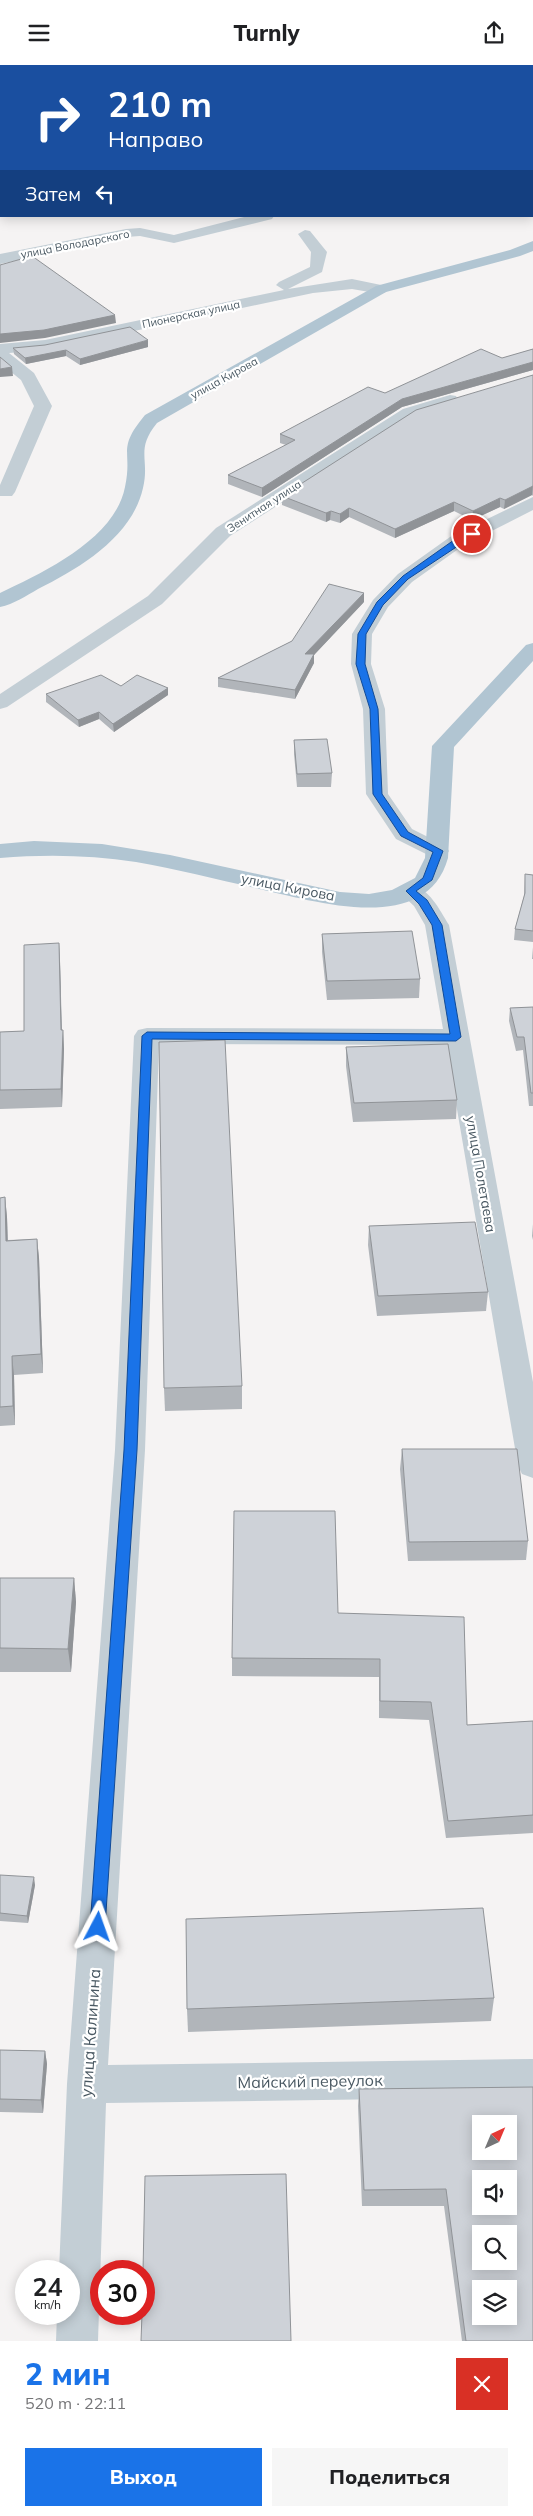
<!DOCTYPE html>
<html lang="ru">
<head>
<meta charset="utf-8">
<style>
	body { margin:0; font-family:Mulish,sans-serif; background:#f6f6f6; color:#202124; height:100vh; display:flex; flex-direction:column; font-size:19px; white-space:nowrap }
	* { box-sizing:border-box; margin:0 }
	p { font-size:16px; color:#757577 }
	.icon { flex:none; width:28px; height:28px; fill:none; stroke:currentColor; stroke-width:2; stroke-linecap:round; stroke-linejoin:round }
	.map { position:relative; height:2276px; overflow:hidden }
	.side { display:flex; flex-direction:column; background:#fff; flex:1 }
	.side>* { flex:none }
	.hud { position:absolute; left:0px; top:0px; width:534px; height:152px; box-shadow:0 2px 12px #0003; background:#1a4fa0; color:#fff; overflow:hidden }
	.needle { width:32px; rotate:44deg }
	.buttons { position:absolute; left:472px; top:2050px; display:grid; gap:10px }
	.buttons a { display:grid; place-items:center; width:45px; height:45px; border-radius:0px; background:#fff; box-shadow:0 2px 12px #0003; font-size:25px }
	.speed { position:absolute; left:15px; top:2195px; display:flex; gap:10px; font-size:25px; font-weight:700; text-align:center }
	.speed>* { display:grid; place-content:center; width:65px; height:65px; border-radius:50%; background:#fff; box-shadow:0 2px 12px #0003; line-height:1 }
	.speed small { font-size:12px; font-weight:400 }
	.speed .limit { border:8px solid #d22; background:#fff; color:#111 }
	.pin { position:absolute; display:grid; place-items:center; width:42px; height:42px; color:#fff; margin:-21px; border:2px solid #fff; border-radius:50%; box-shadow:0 1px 5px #0007 }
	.me { position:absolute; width:55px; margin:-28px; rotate:4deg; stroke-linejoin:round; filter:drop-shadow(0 0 4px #0008) }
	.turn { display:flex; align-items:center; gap:18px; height:105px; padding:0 25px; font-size:22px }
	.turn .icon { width:65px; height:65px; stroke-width:2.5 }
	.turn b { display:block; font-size:35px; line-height:42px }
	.then { display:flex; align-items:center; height:48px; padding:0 25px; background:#0003; gap:10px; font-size:19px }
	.round { display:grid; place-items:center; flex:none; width:52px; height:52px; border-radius:0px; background:#f6f6f6 }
	.summary { display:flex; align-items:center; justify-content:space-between; height:85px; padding:0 25px }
	h1 { font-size:30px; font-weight:800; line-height:38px; color:#1a73e8 }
	.action { display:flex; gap:10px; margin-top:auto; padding:10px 25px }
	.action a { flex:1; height:58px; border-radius:0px; background:#1a73e8; color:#fff; font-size:20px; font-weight:800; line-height:58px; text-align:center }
	.action a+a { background:#f6f6f6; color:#202124 }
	header { display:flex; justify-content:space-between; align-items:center; height:65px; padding:0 25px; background:#fff; font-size:22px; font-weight:800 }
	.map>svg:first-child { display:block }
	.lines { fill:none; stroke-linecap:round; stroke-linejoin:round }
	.minor { fill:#c3ced5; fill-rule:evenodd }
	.major { fill:#b1c5d2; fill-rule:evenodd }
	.wall { fill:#b1b5ba }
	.shaded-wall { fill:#909397 }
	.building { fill:#ced2d8; stroke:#909397; fill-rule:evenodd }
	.route { fill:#1a73e8; stroke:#114b97 }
	.labels { text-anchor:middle; stroke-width:4.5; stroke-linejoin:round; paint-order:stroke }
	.far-street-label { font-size:11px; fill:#495862; stroke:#fff }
	.street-label { font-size:14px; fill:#495862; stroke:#fff }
	.near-street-label { font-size:16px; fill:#495862; stroke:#fff }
</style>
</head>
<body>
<header><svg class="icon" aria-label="menu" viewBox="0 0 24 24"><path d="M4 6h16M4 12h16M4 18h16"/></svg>Turnly<svg class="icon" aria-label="share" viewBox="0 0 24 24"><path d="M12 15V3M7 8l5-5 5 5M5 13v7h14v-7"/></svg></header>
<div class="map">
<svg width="533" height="2276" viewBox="0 0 533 2276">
	<rect width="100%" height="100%" fill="#f5f3f3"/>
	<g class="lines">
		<g class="minor">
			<rect x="532" y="61" width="1" height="8"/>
			<polygon points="248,151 274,151 272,154 174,178 140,171 126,172 0,199 0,189 126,164 140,163 174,170"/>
			<polygon points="305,165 310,166 327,187 322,207 288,224 352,214 386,221 389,224 386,227 381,229 352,224 313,228 45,285 9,288 34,308 52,341 15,427 12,431 0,431 0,420 34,341 21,315 0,298 0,279 45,275 284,225 276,220 279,217 310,202 311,187 298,169"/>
			<polygon points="450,330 456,331 458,335 456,339 415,352 230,471 162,539 7,642 0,644 0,629 148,531 216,463 403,344"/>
			<polygon points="533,432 533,445 464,480 412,517 388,542 372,569 371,599 385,644 388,729 412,764 446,781 449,786 446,791 438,793 430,791 396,774 366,729 363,644 351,599 352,569 373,535 398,509 450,472"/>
			<path d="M410,819c20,5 29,25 39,41l84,457v96l-11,-4 -4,-8 -72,-421 -287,-1 -14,406 -37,615 425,-6v38l-427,6 -8,238h-42l1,-27h12v-43h-10l8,-187 48,-634 19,-414 4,-6 9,-2 296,1 -18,-104 -11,-19 -16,-15 4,-5z"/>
		</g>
		<g class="major">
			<path d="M533,176v10l-13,5 -134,36 -229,131c-22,27 -7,36 -14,65 -11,49 -63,80 -105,101 -12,7 -24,15 -38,18v-14c44,-21 115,-54 125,-106 8,-37 -9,-37 20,-72l231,-129 134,-36z"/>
			<path d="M533,578v18l-79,86 -6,111c-22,80 -137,42 -193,30 -39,-9 -79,-19 -119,-26 -45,-7 -90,-8 -136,-4v-14l34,-3 68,3 68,11 170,37 29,2 23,-4 23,-12 10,-20 7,-112 94,-101z"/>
		</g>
	</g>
	<g class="wall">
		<polygon points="0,0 1,1 1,20 0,21"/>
		<polygon points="115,0 533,0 533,26 532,1 119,1"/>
		<polygon points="1,69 1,135 0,135 0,70"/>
		<polygon points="148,282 80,300 66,291 26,299 14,289 13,283"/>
		<polygon points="533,284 533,305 402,342 262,432 228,419 228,410 286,380 280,378 280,369 385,328"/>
		<polygon points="533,310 533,431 532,430 504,444 500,442 472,455 454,446 395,473 349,452 340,458 330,455 326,457 282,440 282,431"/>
		<polygon points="364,537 314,590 314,598 295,634 218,622 218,613 292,576"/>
		<polygon points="168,623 168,630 114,667 99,654 79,662 46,637 46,629"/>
		<polygon points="294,675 332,708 331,722 297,722 294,689"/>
		<polygon points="525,809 533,810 533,877 514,875 515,864 524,831"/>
		<polygon points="322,869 420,914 419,933 327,935 322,887"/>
		<polygon points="59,878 60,896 62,965 63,965 64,984 62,1042 0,1044 0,967 24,966"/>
		<polygon points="533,882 533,894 532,894"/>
		<polygon points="533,942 533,1041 529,1041 523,985 516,986 509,956 510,943"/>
		<polygon points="346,982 457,1035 456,1054 353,1057 346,1001"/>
		<polygon points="5,1132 7,1152 8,1175 37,1174 39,1193 43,1308 14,1310 15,1360 0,1361 0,1133"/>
		<polygon points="533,1159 533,1175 532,1171"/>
		<polygon points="369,1161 488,1227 486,1246 377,1251 368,1180"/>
		<polygon points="242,1321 242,1344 165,1346 164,1323"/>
		<polygon points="402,1384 528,1476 526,1495 408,1496 400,1404"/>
		<polygon points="0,1513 74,1513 76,1537 71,1607 0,1607"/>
		<polygon points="338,1548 467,1660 533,1656 533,1768 446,1773 429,1655 379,1653 379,1612 232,1611 232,1593"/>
		<polygon points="0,1810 35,1820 28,1858 0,1856"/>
		<polygon points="494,1933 491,1956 188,1967 187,1944"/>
		<polygon points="0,1985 45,1986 47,1999 43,2048 0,2047"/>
		<polygon points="533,2022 533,2276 462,2276 444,2141 362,2141 358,2041 359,2024"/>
	</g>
	<g class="shaded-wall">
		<polygon points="115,250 116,258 45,273 0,278 0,269"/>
		<polygon points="148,275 148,282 80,300 80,294"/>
		<polygon points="66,285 66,291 26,299 25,293"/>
		<polygon points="533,297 533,305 402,342 262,432 262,423 402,334"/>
		<polygon points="12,302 13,311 0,312 0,304"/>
		<polygon points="533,421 532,430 504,444 505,435"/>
		<polygon points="500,433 500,442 472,455 473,446"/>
		<polygon points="454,437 454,446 395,473 395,464"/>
		<polygon points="349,443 349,452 340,458 340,449"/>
		<polygon points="331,446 330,455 326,457 326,448"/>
		<polygon points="364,528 364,537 314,590 314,598 295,634 295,625 305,589"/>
		<polygon points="168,623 168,630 114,667 113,659"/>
		<polygon points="99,647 99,654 79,662 78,655"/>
		<polygon points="59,878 60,896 62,983 63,965 64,984 62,1042 61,1024 61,965"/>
		<polygon points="5,1132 7,1152 8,1195 6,1176"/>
		<polygon points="37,1174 39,1193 43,1308 41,1289"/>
		<polygon points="12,1291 14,1310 15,1360 13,1341"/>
		<polygon points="74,1513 76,1537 71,1607 68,1584"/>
		<polygon points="34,1812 35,1820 28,1858 27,1851"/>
		<polygon points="45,1986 47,1999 43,2048 41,2035"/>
	</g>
	<g class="building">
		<polygon points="0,0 52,0 52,1 1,1 1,7 0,7"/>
		<polygon points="153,0 533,0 533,13 532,1 157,1"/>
		<polygon points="532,29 533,29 532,46"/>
		<polygon points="1,69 1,121 0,121 0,70"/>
		<polygon points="32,191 115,250 44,265 0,269 0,200"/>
		<polygon points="130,262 148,275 80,294 66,285 25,293 13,283 45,280"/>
		<polygon points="481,284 502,293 533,284 533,297 402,334 262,423 228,410 295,375 280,369 368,322 385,328"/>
		<polygon points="0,292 12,302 0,304"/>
		<polygon points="533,310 533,421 505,435 500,433 473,446 454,437 395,464 349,443 340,449 331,446 326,448 282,431 416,345"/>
		<polygon points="329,519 364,528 305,589 314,589 295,625 218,613 292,576"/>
		<polygon points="101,610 121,621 137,610 168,623 113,659 99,647 78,655 46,629"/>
		<polygon points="327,674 332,708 297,709 294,675"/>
		<polygon points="525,809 533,810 533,866 515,864 525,828"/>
		<polygon points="412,866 420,914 327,916 322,869"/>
		<polygon points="59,878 61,965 63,965 61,1024 0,1025 0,967 24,966 24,880"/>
		<polygon points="533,942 533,1028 531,1028 524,972 517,972 510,943"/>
		<polygon points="225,975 242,1321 164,1323 159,977"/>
		<polygon points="448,979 457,1035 354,1038 346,982"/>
		<polygon points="5,1132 6,1176 37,1174 41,1289 12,1291 13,1341 0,1342 0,1133"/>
		<polygon points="475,1157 488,1227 378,1231 369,1161"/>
		<polygon points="402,1384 517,1384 528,1476 409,1477"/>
		<polygon points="234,1446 335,1446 338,1548 464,1552 467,1660 533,1656 533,1750 448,1756 431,1637 380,1636 380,1594 232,1593"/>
		<polygon points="0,1513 74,1513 68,1584 0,1583"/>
		<polygon points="0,1810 34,1812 27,1851 0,1848"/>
		<polygon points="483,1843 494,1933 187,1944 186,1854"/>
		<polygon points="0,1985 45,1986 41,2035 0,2034"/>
		<path d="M533,2022v254h-67l-20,-152 -82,1 -5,-101zM481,2059h28v27h-28zM481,2114h28v27h-28zM481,2169h28v27h-28zM481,2224h28v27h-28z"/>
		<polygon points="286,2109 291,2276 141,2276 142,2249 144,2249 144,2206 143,2206 145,2111"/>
	</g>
	<polygon class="route" points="470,467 476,469 408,514 383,540 366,569 365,599 378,644 382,729 408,767 443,786 432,815 416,826 427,835 442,860 461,972 456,976 152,974 137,1385 105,1862 103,1866 98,1869 92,1866 90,1862 124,1385 142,971 147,967 450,969 432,860 419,839 406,826 423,813 433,787 401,771 373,729 370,644 356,599 358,569 377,537 403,511 454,475"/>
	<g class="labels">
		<g class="far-street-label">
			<text transform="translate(75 179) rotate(-11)" y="4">улица Володарского</text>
			<text transform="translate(191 249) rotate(-12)" y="4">Пионерская улица</text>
			<text transform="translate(224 313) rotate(-29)" y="4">улица Кирова</text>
			<text transform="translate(264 441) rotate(-33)" y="4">Зенитная улица</text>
		</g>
		<g class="street-label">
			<text transform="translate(288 822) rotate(11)" y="5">улица Кирова</text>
			<text transform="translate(481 1109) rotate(80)" y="5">улица Полетаева</text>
		</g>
		<g class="near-street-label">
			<text transform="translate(90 1968) rotate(-86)" y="6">улица Калинина</text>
			<text transform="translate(310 2016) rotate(-1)" y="6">Майский переулок</text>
		</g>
	</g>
</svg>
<div class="buttons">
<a><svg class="needle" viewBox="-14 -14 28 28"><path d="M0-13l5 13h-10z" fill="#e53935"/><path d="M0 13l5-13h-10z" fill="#757577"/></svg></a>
<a><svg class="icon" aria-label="sound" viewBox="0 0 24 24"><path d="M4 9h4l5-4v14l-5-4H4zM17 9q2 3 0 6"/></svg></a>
<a><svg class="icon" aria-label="search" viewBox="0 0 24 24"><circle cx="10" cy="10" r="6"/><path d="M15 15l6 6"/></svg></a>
<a><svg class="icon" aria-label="layers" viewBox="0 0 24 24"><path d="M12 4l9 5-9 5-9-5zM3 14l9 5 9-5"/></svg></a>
</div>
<div class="speed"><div>24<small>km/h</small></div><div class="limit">30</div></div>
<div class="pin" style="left:472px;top:469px;background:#d93025"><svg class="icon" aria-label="arrive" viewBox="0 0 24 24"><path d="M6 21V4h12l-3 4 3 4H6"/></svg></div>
<svg class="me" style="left:98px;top:1862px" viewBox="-20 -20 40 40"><path d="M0-17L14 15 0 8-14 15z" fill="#1a73e8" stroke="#fff" stroke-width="4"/></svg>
<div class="hud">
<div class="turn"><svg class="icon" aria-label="right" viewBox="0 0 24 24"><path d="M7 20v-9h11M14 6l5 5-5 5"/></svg><div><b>210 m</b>Направо</div></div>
<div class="then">Затем<svg class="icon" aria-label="left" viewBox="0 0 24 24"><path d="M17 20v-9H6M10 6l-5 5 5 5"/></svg></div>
</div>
</div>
<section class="side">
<div class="summary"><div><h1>2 мин</h1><p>520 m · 22:11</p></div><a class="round" style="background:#d93025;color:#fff"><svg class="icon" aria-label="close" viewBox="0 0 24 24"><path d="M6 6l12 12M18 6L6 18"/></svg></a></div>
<div class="action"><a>Выход</a><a>Поделиться</a></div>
</section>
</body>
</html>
